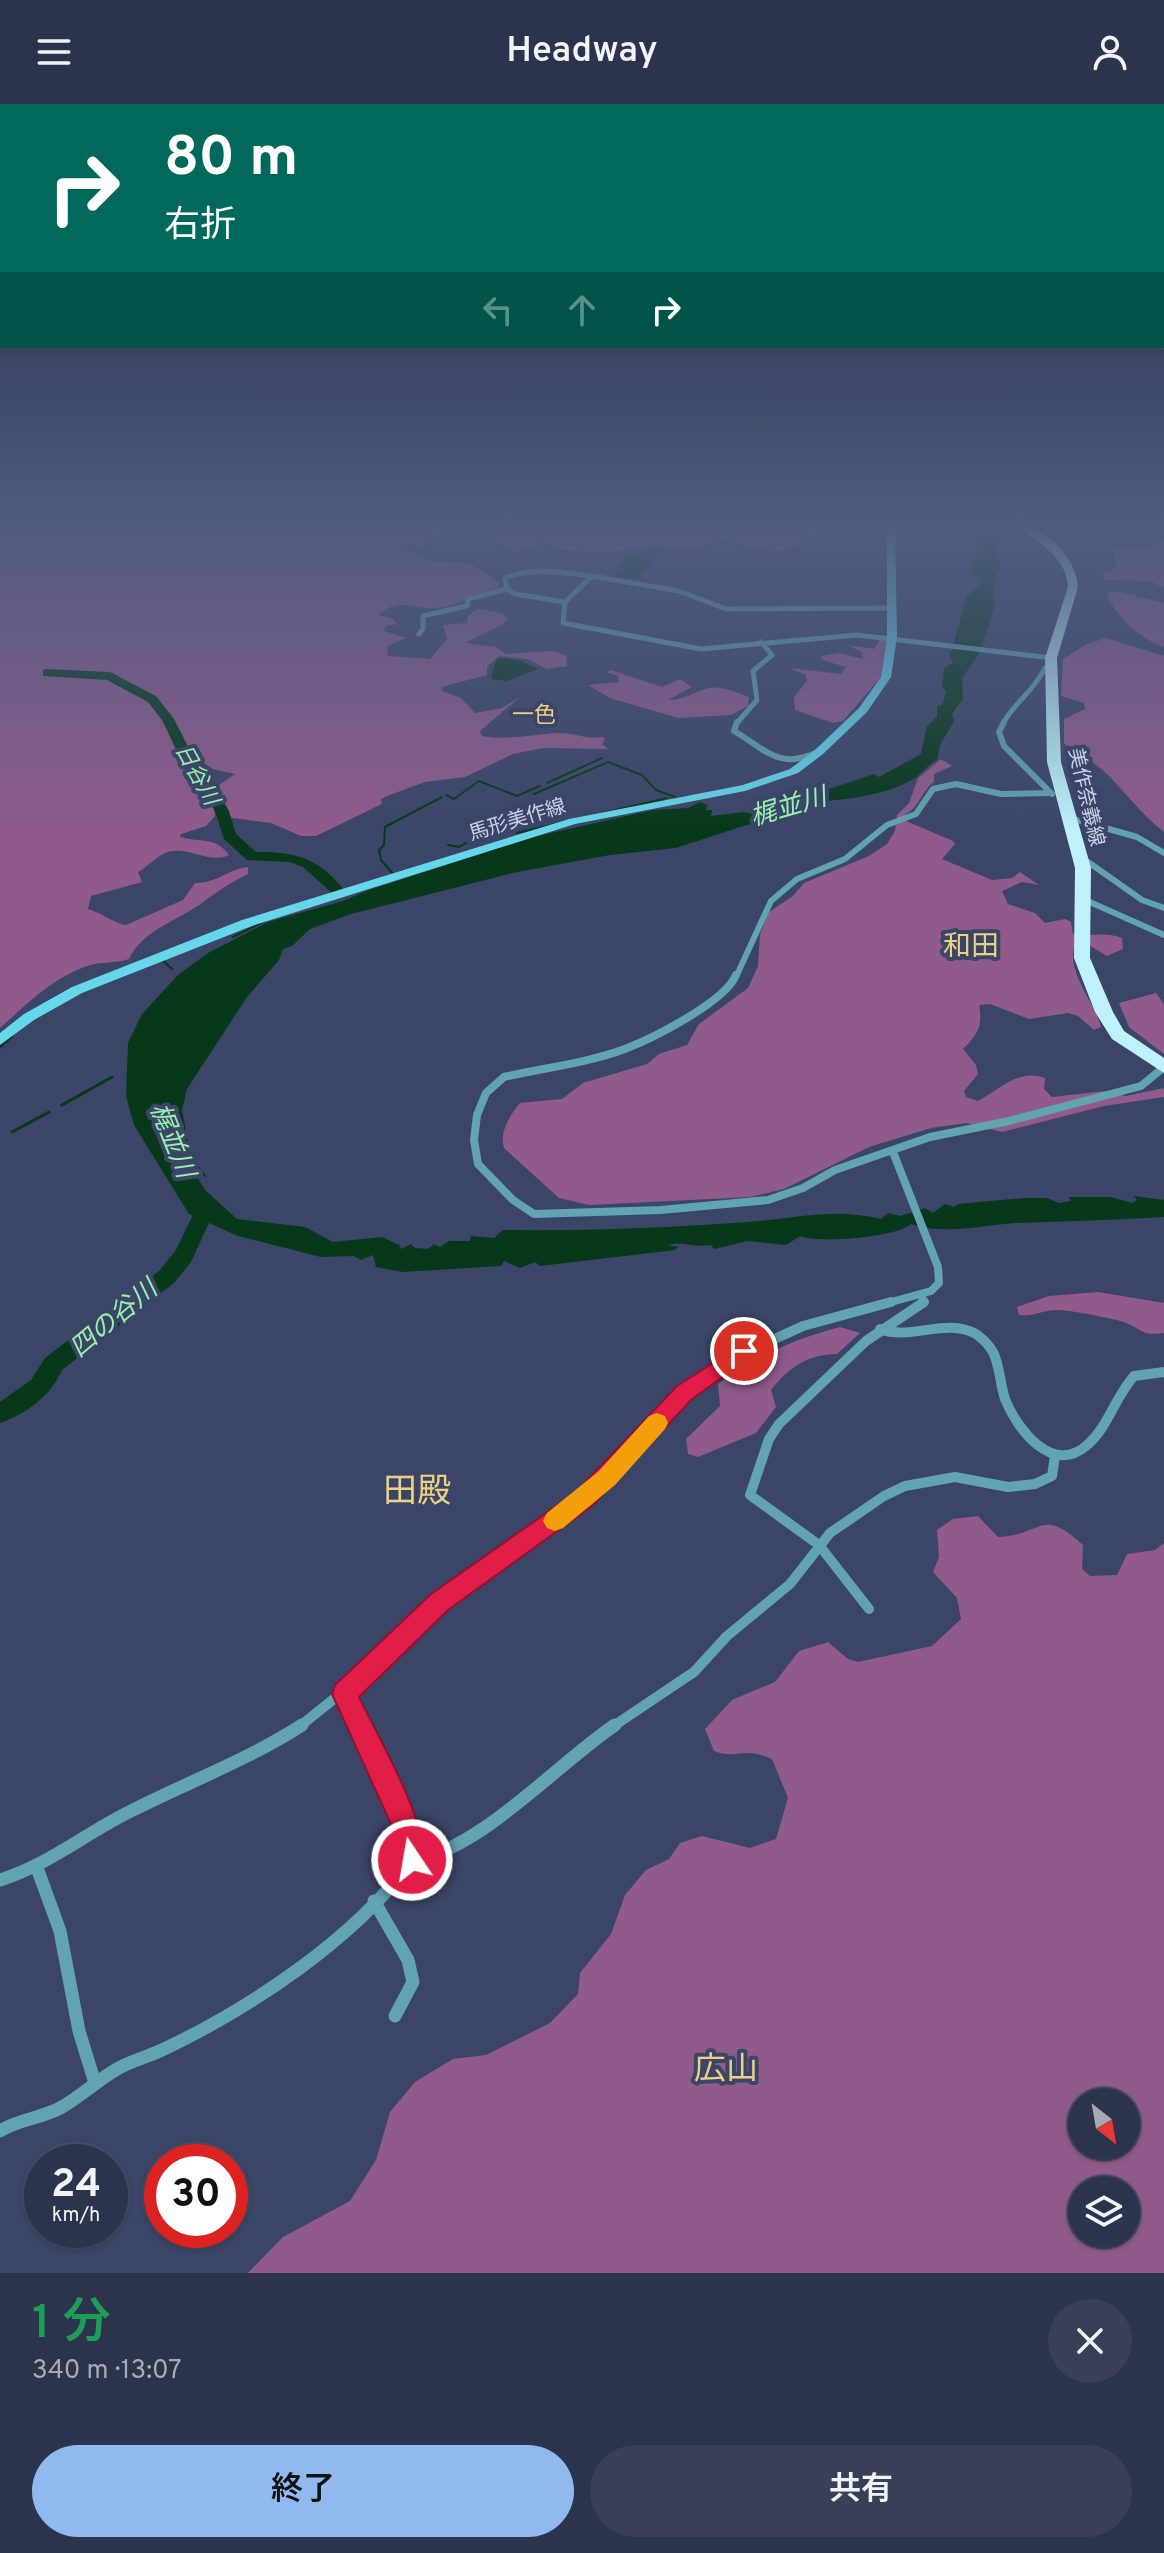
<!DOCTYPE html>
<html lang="ja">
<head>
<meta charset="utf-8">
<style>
	body { margin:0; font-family:Overpass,"Noto Sans JP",sans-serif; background:#383f57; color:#f1f3f6; height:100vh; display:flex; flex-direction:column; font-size:30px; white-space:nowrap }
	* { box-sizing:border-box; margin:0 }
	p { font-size:26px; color:#a6aab6 }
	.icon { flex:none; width:44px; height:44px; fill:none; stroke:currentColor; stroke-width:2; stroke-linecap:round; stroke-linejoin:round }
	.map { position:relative; height:2169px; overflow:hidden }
	.panel { display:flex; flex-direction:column; background:#2c344d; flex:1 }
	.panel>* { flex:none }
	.hud { position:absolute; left:0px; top:0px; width:1164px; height:244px; box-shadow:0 2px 6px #0004,0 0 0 2px #484f65; background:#00695c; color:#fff; overflow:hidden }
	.needle { width:52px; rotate:149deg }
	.controls { position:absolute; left:1068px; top:1984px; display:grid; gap:16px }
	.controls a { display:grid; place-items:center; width:72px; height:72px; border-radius:50%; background:#2c344d; box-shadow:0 2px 6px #0004,0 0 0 2px #484f65; font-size:40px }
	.speed { position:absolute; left:24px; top:2040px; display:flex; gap:16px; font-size:40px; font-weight:700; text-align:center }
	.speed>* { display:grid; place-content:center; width:104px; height:104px; border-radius:50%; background:#2c344d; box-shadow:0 2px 6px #0004,0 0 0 2px #484f65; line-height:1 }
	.speed small { font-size:20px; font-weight:400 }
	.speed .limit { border:12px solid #d22; background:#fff; color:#111 }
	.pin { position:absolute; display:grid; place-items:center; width:68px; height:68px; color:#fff; margin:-34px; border:4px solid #fff; border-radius:50%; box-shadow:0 2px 8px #0007 }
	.me { position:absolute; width:88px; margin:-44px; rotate:348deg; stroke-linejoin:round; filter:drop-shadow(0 0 6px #0008) }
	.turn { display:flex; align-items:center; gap:28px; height:168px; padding:0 32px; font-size:36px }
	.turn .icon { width:104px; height:104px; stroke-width:2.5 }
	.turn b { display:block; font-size:56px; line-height:68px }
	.lanes { display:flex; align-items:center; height:76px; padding:0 32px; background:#0003; justify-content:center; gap:40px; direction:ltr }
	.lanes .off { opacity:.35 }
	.round { display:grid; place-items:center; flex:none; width:84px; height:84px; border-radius:42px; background:#383f57 }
	.overview { display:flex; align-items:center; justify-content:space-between; height:136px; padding:0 32px }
	h1 { font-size:48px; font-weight:600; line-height:60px; color:#1e9e55 }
	.button { display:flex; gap:16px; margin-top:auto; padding:16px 32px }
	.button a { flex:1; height:92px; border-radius:48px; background:#90b9f0; color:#111; font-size:32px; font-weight:600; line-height:92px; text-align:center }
	.button a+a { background:#383f57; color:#f1f3f6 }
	header { display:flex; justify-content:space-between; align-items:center; height:104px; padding:0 32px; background:#2c344d; font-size:36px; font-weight:600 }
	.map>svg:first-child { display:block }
	.forest { fill:#905b8a; fill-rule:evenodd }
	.water { fill:#063819 }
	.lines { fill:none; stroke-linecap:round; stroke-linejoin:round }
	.stream-far1 { stroke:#063819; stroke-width:2 }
	.stream { stroke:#063819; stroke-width:3 }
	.river { fill:#063819; fill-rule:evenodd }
	.minor-far4 { stroke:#61a3af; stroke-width:5 }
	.minor-far3 { stroke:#61a3af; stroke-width:6 }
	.minor-far2 { stroke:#61a3af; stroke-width:8 }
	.minor-far1 { stroke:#61a3af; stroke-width:10 }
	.minor { stroke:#61a3af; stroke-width:13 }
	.secondary { fill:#66d6ea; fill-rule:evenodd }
	.primary { fill:#bef1fa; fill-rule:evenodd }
	.route { fill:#e11d48; stroke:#92132f; stroke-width:2 }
	.slow { fill:#f59e0b }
	.labels { text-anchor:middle; stroke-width:8; stroke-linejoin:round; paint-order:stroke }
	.far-street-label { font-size:20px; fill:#cbd2e7; stroke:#3b4567 }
	.far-neighbourhood-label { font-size:22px; fill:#ecd185; stroke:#3b4567 }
	.far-water-label { font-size:22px; font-style:italic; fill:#99f0ad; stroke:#3b4567 }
	.water-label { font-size:26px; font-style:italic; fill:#99f0ad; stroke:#3b4567 }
	.quarter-label { font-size:28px; fill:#ecd185; stroke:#3b4567 }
	.near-neighbourhood-label { font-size:32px; fill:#ecd185; stroke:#3b4567 }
	.near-quarter-label { font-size:34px; fill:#ecd185; stroke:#3b4567 }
</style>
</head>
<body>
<header><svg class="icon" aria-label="menu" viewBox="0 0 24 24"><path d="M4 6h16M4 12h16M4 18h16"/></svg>Headway<svg class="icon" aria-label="person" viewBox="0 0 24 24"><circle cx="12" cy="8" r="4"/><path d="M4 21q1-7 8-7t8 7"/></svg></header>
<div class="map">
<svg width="1164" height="2169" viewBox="0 0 1164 2169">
	<rect width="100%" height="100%" fill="#3b4567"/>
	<g class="forest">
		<path d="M0,423h449l-24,20 -15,-3 -6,6 32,12 33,1 31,20 -3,5c-22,4 -37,17 -59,20 -23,3 -39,-13 -59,7l14,4 4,5 -11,2 -2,5 22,7 -19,8 1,10 42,3 17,-20 -4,-14 24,-2 1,-7 9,-7 25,4 6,6 -5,5 -38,19 31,4 9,7 48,-3 13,5 1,10 -20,3 -19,-10 -29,-3 -12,11v8l-46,12 1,4 19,7 14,15 27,-5 18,-11 -40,34 2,5c23,5 52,-2 76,-3 16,-1 28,7 45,4l2,2 -3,5 6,5 -65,-1 -30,6 -48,23 -40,5 -38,14 -6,3 1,5 -66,32h-15l-30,-13 -39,-5 -5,-4 -8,-29 16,-11 -22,-5 -20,-14h-10l1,22 29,29 2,10 -9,10 -25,8 -1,3c21,6 35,-1 49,18 -20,10 -43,-11 -64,-2 -9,4 -18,14 -27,19l4,10 -51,14 -3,13c14,4 25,14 38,16l57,-25 12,-17c23,0 33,-14 53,-16v7c-19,9 -32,19 -49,31 -24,17 -56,25 -70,54 -13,5 -28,2 -42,7 -36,13 -60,38 -87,62z"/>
		<polygon points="480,423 831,423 788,446 772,447 725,437 693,444 655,442 608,448 562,446 544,438 516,448 491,437"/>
		<polygon points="1164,436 1164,484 1150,477 1104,476 1103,469 1116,464 1115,445 1151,442"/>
		<path d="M1117,487l47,12v44c-22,-7 -50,-31 -57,-54z"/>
		<path d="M1106,534l58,18v176c-23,-18 -37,-38 -57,-58 -9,-9 -15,-10 -22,-21l-21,-9v-25l21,-10 -1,-6 -23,-7 2,-37 24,-15z"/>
		<polygon points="880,536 886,536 881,573 843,617 833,619 795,606 794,593 807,577 806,571 789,564 841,570 846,563 822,556 821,552 839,549 863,555 862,548 848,541 874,545"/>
		<path d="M611,566l51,17 18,-8 12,8 -24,13c16,0 22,-6 37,-11 13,-5 31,3 44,8l-1,9 -17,9 -53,3 -68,-20 -22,-13 31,-3 -1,-6 -12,-4z"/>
		<path d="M941,655l11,7 -18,8v8c-14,10 -14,26 -30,33l2,6 47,20 2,3 -13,15 50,21 20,-2 8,-6 19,13 -17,-3 -20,9 6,13 27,9 10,10 20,-4 6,3 2,12c18,3 32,-3 49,4l1,11 -16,7 -20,-12 -13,4c-6,27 21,55 27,79l-7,3 -16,-14 -10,-3 -39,6 -39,-15 -11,1c4,21 -1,29 -16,44l13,16 2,9 -14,17 2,6 12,4c23,-12 41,-33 67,-23l-1,11 8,8 53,-6 21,5 38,-8v9l-60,9 -102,26 -36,-9 -35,5 -62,19 -85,42 -33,8 -162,8 -30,-7 -55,-50c-5,-16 6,-33 16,-45l42,-4 21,-16 64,-19 12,-10 28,-9 12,-21 49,-36 10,-22 2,-32 9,-22 24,-16 11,-13 65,-27 18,-12 8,-13 2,-16 12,-12 9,-25z"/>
		<polygon points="1156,889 1164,900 1164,950 1129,923 1119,899"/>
		<path d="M1098,1188l66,11v30c-24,3 -20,-3 -40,-11 -13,-4 -54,-12 -68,-12 -13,0 -23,7 -37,5l-2,-8 32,-11z"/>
		<path d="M840,1223l20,6 -23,21c-29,0 -49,14 -66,36l5,17 -20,26 -58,24 -10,-3 -2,-15 34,-33 -2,-22c40,-29 74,-44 122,-57z"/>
		<path d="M978,1412l20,21c46,-2 42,-31 85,8l-1,24 8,7 27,-1 10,-21 28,-4 9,-7v730h-916l35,-36 67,-36 26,-41 14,-48 25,-30 38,-23 33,-4 64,-32 28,-29 2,-21 31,-39 14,-39 21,-25 23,-11 11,-16 22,-7 48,12 26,-9 12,-41 -16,-39c-29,-13 -35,1 -58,-8l-9,-22 27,-29 43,-18 24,-31 29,-9 20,17 10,3 74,-16 29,-27 -4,-21 -24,-26 6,-15 -2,-27 16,-11zM1082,1998h44v44h-44zM1082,2086h44v44h-44z"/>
	</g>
	<g class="water">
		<path d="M970,423h17l10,17 3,28 -4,3 3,4 -5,5v25l-15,45 -17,24 1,21 -11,15 2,7 -14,24 -3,15c-10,5 -15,14 -25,20 -29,16 -68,20 -100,22l-6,9 -63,15 -67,22 -66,7 -93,17 -166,42 -41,15 -18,17 -9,3 -4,11 -32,37 -60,92 -5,21 9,47 16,20 -13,-5 11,18 32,29 68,8 28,15 49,-5 17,8 2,4 10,-5 4,4 13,1 6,-5 6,3 9,-6h21l1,-5 23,2 9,-8c80,1 164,-2 244,-8 49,-3 84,-15 134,-3l7,-6 12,3 25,-8 8,5 12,-9 9,3 4,-3 66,-6h23l12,5 12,-2 -2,-4h42l21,6 5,-3 -3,-4 30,4v17c-49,3 -98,4 -148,6 -40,3 -69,12 -105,1 -13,13 -94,20 -111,12l-14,9 -39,-4 -33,8 -3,-4c-17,3 -29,-4 -44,0l11,2 -3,3 -135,16 -5,-4 -15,6 -16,-7 -3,5 -99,6 -26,-5 -3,-12 -12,5 -7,-4 -33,1 -83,-21 -49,-22 -55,-89 -8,-29 2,-53 14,-29 36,-39 30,-22 60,-31 75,-21 23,-10 167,-54 120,-27 35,-2 12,-6 8,3 -2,5h6l-1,6 32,-4 16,3 17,-11 -16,2 -3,-3 63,-11 54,-18 5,3 42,-23 6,-28 10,-9v-11l6,-2 3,-13 -4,-4 2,-19 9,-5 -3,-6 16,-60 16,-14 -3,-6 -8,-2 3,-18 6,-8z"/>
		<polygon points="656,444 663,444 638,475 614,473 625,453"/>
		<polygon points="503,554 522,557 538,565 507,577 491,575 496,555"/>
	</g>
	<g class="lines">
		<g class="stream-far1">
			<polyline points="547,679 602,654"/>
			<polyline points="534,690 608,658 642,671 656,686 675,693"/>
			<polyline points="446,691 454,695 479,677 517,692 540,682"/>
			<polyline points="517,729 667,694"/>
			<polyline points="448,741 459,743 466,739"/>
			<polyline points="393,770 381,756 379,746 384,741 385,723 442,693"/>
			<polyline points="233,833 265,817"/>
			<polyline points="161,855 172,865"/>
		</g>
		<g class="stream">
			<polyline points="0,943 12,932"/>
			<polyline points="62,1001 112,973"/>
			<polyline points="12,1028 49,1008"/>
		</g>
		<g class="river">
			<path d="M47,565l63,3 46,24 18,23 23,45 14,15 18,32 7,23 20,18c38,-1 61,6 86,35v6h-10l-29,-26 -13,-5 -43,-2 -23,-21 -9,-28 -17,-30 -14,-15 -22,-46 -14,-18 -41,-22 -64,-4v-6z"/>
			<path d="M206,1095l7,3 3,5 -25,55 -17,21 -112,87c-11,26 -36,44 -62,53v-21l31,-22 14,-22 114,-87 17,-21 23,-48z"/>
		</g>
		<g class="minor-far4">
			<path d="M507,485l-2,-11c28,-12 58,-5 87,-2"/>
			<polyline points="891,504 726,505 679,487 592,472 565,498 563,519 701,545 857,531 1051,554"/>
			<polyline points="419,530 423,525 423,512 467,502 468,495 507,485 515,490 565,498"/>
			<polyline points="736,620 757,596 753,567 772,551 761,538"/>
			<path d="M1003,620c10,-21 30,-31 42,-56h7"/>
		</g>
		<g class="minor-far3">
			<path d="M737,618l-3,9c34,20 45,39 84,21"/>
			<polyline points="1004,618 999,628 1004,642 1052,690"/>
			<polyline points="1070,714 1137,733 1164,749"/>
			<polyline points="1081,753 1142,796 1164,804"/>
			<polyline points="1083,795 1164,831"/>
			<polyline points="736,873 771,797 797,775 845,755 887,721 916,710 933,685 956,680 1001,690 1050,689"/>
		</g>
		<g class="minor-far2">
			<path d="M736,871c-11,27 -83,63 -111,74 -38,14 -82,19 -121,28l-18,16 -9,22 -3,25 4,24 35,36 21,14 127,-4 107,-10 35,-12 32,-18 95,-33 79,-16 132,-35 23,-19"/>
			<polyline points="922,1192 923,1200"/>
			<polyline points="884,1200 931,1187 939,1179 938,1163 893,1048"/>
		</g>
		<g class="minor-far1">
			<path d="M880,1225c31,12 66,-12 96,5 7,5 13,11 17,18 7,14 7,32 12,47 12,30 47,76 81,47 22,-18 29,-49 48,-70l30,-4"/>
			<polyline points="869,1505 819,1441 750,1391 769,1335 779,1320 866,1237 924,1198"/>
			<polyline points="344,1590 361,1623"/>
			<polyline points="299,1623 366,1569 439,1498 584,1395 684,1289 724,1258 803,1222 891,1198"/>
			<polyline points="612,1623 694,1568 727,1532 790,1480 830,1429 884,1392 905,1382 955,1373 1008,1383 1035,1380 1052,1372 1055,1352"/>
		</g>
		<g class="minor">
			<path d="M412,1756c66,-8 146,-97 203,-135"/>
			<polyline points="37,1764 60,1827 79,1927 95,1979"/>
			<path d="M0,1776c52,-17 84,-46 131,-69 57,-29 117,-51 171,-86"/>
			<polyline points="374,1797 408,1856 413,1878 395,1912"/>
			<path d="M0,2027c19,-12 43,-13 62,-24 19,-11 36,-27 55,-38 14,-8 30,-12 45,-19 87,-41 193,-111 250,-190l-2,-26 -50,-109"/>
		</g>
		<polygon class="secondary" points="887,423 895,423 897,533 891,573 867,608 823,650 798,669 745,687 575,720 252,822 82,889 34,916 0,941 0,929 24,910 72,883 242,816 569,715 743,681 790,665 815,646 859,604 881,573 887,533"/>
		<path class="primary" d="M1019,423c29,0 57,32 59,60l-21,71 4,104 30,106 -1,90 23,54 11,19 40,27v15l-52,-34 -17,-27 -21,-54 1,-90 -28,-106 -2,-104 23,-71c-2,-31 -28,-42 -49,-60z"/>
	</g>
	<linearGradient id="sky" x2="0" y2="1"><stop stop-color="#202639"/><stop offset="0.58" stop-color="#4f5c7f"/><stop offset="1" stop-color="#4f5c7f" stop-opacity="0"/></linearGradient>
	<rect width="1164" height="727" fill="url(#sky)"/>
	<path class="route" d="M744,1239l7,2 3,6 -3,6 -59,42 -100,107 -144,104 -89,87c17,36 77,138 63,173l-10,4 -10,-4 -6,-35 -64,-141 3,-9 96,-91 145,-102 101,-106z"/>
	<polygon class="slow" points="657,1309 665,1312 668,1319 665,1325 615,1381 563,1424 555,1427 547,1424 543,1417 547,1409 599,1367 649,1312"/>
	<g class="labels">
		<g class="far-street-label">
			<text transform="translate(1087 693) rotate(77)" y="7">美作奈義線</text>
			<text transform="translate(517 715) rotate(-17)" y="7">馬形美作線</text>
		</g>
		<g class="far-neighbourhood-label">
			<text x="534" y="618">一色</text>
		</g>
		<g class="far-water-label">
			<text transform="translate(198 670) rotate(61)" y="8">日谷川</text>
		</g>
		<g class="water-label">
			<text transform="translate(788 702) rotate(-16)" y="9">梶並川</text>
			<text transform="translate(173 1036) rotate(68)" y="9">梶並川</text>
			<text transform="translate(113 1214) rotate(-40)" y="9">四の谷川</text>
		</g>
		<g class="quarter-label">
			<text x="971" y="851">和田</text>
		</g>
		<g class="near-neighbourhood-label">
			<text x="726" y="1975">広山</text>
		</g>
		<g class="near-quarter-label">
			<text x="417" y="1398">田殿</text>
		</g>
	</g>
</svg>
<div class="controls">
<a><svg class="needle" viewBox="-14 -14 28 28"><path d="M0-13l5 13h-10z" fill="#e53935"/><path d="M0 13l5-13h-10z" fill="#a6aab6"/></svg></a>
<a><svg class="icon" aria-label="layers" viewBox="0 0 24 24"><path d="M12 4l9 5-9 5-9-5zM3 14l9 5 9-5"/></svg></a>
</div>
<div class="speed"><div>24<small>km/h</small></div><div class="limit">30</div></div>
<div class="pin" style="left:744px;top:1247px;background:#d93025"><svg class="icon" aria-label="arrive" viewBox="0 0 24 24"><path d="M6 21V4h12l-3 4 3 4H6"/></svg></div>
<svg class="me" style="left:412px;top:1756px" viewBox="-20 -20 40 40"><circle r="17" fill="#e11d48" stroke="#fff" stroke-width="3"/><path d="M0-11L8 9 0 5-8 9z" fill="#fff"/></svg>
<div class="hud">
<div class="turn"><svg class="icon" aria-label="right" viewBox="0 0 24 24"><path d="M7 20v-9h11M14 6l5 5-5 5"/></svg><div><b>80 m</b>右折</div></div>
<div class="lanes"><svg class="icon off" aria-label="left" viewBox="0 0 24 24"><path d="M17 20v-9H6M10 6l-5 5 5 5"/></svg><svg class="icon off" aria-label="ahead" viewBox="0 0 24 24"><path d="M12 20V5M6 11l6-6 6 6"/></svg><svg class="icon" aria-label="right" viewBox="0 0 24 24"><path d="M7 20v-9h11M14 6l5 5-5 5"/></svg></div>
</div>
</div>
<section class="panel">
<div class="overview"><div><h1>1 分</h1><p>340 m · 13:07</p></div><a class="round"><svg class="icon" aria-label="close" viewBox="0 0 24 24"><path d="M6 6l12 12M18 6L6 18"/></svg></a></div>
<div class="button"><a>終了</a><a>共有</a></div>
</section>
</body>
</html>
